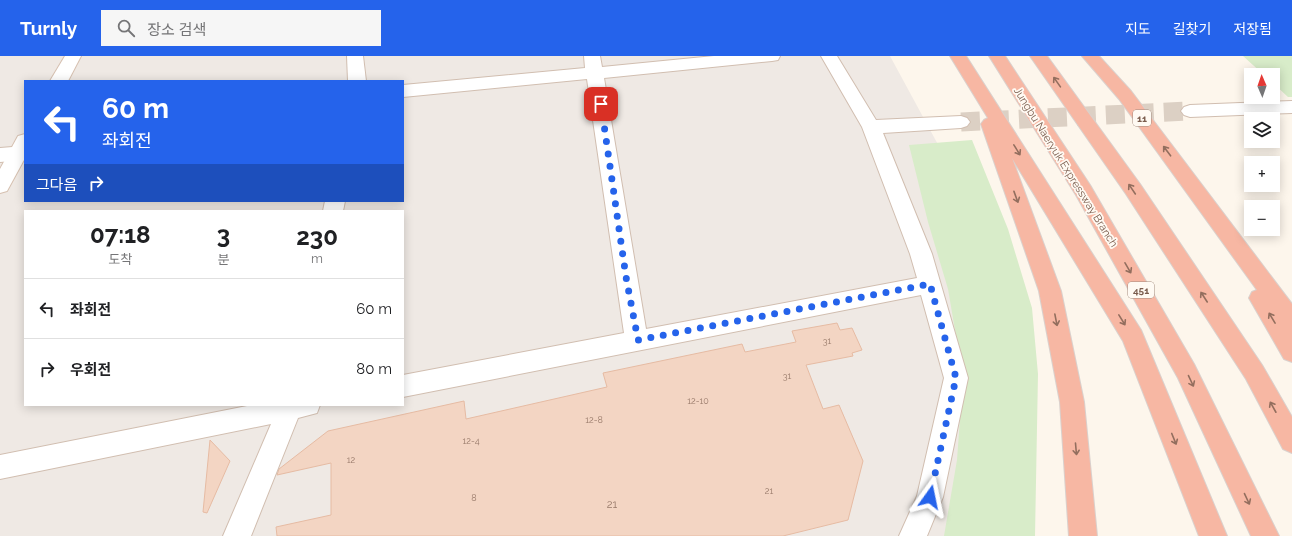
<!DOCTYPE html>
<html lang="ko">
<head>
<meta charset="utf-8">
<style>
	body { margin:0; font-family:Raleway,"Noto Sans KR",sans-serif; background:#f6f6f6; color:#202124; height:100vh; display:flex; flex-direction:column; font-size:15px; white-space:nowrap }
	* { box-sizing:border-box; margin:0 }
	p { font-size:13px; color:#757577 }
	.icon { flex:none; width:22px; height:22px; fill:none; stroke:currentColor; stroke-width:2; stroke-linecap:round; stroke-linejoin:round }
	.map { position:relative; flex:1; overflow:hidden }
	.side { position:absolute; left:24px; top:154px; width:380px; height:196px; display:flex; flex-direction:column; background:#fff; border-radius:0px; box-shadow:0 2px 10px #0003 }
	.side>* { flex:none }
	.top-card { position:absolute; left:24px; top:24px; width:380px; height:122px; border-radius:0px; box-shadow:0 2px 10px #0003; background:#2563eb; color:#fff; overflow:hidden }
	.needle { width:26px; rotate:358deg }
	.fabs { position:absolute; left:1244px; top:12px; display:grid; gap:8px }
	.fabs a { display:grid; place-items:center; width:36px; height:36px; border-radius:0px; background:#fff; box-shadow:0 2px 10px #0003; font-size:20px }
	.pin { position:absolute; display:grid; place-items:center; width:34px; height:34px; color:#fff; margin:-17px; border-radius:8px; box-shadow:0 2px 6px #0006 }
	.me { position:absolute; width:44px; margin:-22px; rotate:12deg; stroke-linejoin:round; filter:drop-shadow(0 0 3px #0008) }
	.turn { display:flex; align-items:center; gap:14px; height:84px; padding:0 12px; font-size:18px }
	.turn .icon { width:52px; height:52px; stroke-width:2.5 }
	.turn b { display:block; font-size:28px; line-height:34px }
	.then { display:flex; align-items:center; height:38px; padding:0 12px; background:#0003; gap:8px; font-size:15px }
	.eta { display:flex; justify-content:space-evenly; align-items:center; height:68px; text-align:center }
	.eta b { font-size:24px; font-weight:700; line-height:28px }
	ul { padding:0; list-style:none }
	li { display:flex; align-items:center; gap:12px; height:60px; padding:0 12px; border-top:1px solid #e0e0e0 }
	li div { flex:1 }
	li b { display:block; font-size:15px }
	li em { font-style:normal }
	header { display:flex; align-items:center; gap:24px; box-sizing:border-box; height:56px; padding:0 20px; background:#2563eb; color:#fff }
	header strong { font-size:19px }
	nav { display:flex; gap:22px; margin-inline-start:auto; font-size:14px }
	.search { width:280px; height:36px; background:#f6f6f6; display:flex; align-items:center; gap:10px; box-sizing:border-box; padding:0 14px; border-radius:0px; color:#757577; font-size:15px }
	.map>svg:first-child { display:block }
	.industrial { fill:#efe9e4; fill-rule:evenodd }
	.green { fill:#d8ecc9 }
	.building { fill:#f3d5c3; stroke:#e6bba3 }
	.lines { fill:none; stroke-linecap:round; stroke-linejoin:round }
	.street-tunnel { stroke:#dcd0c4; stroke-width:19; stroke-dasharray:19 10; stroke-linecap:butt }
	.street-casing { stroke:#d1beb0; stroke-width:2 }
	.secondary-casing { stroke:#d6c0b0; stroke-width:2 }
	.highway-casing { stroke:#dad1cd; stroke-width:2 }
	.street { fill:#fff; fill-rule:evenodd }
	.secondary { fill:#fff; fill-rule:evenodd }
	.highway { fill:#f7b7a3; fill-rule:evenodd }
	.oneway { stroke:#936e5e }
	.route { stroke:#2563eb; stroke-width:7; stroke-dasharray:0 12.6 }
	.labels { text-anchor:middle; stroke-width:3.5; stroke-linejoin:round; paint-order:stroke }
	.number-label { font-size:9px; fill:#987a6a }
	.shield { fill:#fffaf3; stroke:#a28b7f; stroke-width:1 }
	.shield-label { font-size:10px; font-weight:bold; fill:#7a5c4d }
	.street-label { font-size:11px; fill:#7a5c4d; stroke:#fffaf3 }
	.near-number-label { font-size:11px; fill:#987a6a }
</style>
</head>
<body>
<header>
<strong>Turnly</strong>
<div class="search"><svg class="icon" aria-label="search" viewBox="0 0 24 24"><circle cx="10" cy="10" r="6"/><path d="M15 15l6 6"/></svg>장소 검색</div>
<nav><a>지도</a><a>길찾기</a><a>저장됨</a></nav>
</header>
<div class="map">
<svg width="1292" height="480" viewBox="0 0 1292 480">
	<rect width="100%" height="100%" fill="#fdf6ec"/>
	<path class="industrial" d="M0,0h890l84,155 27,325h-1001zM25,25h378v120h-378zM25,155h378v194h-378z"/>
	<g class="green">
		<polygon points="1243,0 1292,0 1292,41 1288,41 1273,27 1273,19 1264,19"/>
		<polygon points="972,84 1008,173 1032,252 1038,318 1035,480 944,480 957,404 963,321 948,233 928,166 909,89"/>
	</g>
	<g class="building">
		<polygon points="837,267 840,274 852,272 862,294 852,297 853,300 806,309 823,353 839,349 863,405 848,464 783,480 277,480 276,471 331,459 331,407 277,419 279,413 328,375 464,345 466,363 607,331 603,317 742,288 745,296 796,286 792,275"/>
		<polygon points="210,384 230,405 207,457 203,456"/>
	</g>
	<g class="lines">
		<polyline class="street-tunnel" points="961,66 1190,55"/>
		<g class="street-casing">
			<g id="street">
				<polygon points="347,0 363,0 366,25 348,25"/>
				<polygon points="584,0 600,0 602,11 714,0 780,0 778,4 772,5 604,22 646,273 917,222 910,198 862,71 821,0 837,0 876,64 961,60 967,62 970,66 967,70 961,72 883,77 932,198 968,322 943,441 927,480 899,480 917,440 944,322 921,239 403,341 403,319 624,277 587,23 403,41 403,29 585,12"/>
				<polygon points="1292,45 1292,57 1190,61 1184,59 1181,55 1184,51 1190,49"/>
				<polygon points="25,90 25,104 0,106 0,92"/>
				<polygon points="325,145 345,145 343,155 323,155"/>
				<polygon points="252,349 320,349 317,357 298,362 251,480 223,480 271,368 0,423 0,399"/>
			</g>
		</g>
		<g class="secondary-casing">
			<g id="secondary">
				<polygon points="65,0 81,0 68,25 50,25"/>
				<polygon points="25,78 25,102 7,135 0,137 0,113 18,80"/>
			</g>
		</g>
		<g class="highway-casing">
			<g id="highway">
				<polygon points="950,0 966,0 1141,274 1227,480 1199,480 1123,285 1012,102 1061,235 1084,346 1097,480 1069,480 1060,346 1039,235 981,68 984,64 988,62"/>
				<polygon points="989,0 1005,0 1090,129 1194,308 1279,480 1251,480 1178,322 1076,139"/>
				<polygon points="1030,0 1047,0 1140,128 1262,309 1292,361 1292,397 1283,393 1246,323 1126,138"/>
				<polygon points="1082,0 1099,0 1131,35 1292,248 1292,306 1284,303 1249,242 1252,236 1257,234 1119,43"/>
			</g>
		</g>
		<use href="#street" class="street"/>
		<use href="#secondary" class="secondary"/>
		<use href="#highway" class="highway"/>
	</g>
	<defs><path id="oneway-shaft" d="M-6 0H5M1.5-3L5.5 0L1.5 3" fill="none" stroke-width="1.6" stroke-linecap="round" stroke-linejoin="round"/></defs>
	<g class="oneway">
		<use href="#oneway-shaft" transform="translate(1057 26) rotate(-125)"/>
		<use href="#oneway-shaft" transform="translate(1017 94) rotate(58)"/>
		<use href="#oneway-shaft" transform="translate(1167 95) rotate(-127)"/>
		<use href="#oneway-shaft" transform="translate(1132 133) rotate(-124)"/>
		<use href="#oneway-shaft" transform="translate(1016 141) rotate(70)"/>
		<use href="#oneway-shaft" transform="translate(1128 212) rotate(60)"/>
		<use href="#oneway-shaft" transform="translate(1204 241) rotate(-123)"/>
		<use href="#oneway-shaft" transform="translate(1272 262) rotate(-121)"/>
		<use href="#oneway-shaft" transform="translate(1056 264) rotate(79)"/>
		<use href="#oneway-shaft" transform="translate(1122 264) rotate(58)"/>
		<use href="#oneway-shaft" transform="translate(1191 325) rotate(65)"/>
		<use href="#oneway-shaft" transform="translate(1273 351) rotate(-119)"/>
		<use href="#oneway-shaft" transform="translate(1174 383) rotate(68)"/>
		<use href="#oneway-shaft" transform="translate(1076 393) rotate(85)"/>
		<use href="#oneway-shaft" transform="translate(1247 443) rotate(65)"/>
	</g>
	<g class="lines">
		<polyline class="route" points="601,48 626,221 638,284 930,228 956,322 930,441"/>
	</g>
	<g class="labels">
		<g class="number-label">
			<text x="827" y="288">31</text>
			<text x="787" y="323">31</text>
			<text x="698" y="348">12-10</text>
			<text x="594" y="367">12-8</text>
			<text x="471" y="388">12-4</text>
			<text x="351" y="407">12</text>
			<text x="769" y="438">21</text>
			<text x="474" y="445">8</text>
		</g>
		<g class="shield">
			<rect x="1133" y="54" width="18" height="16" rx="3"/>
			<rect x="1128" y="226" width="26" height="16" rx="3"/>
		</g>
		<g class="shield-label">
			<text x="1142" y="66">11</text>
			<text x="1141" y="238">451</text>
		</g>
		<g class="street-label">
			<text transform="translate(1066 111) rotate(58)" y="4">Jungbu Naeryuk Expressway Branch</text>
		</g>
		<g class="near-number-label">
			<text x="612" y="452">21</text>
		</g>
	</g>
</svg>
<div class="fabs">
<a><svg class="needle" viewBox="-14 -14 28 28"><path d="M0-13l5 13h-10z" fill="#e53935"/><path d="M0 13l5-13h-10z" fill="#757577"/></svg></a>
<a><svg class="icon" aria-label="layers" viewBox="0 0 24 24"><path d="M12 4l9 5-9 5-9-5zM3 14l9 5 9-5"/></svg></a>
<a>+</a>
<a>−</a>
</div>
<div class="pin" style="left:601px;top:48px;background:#d93025"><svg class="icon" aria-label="arrive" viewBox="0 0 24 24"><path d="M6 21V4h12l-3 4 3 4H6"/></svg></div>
<svg class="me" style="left:930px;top:441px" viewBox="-20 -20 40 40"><path d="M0-17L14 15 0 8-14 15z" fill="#2563eb" stroke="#fff" stroke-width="4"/></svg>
<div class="top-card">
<div class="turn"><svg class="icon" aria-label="left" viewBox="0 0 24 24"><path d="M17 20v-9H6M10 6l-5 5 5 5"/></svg><div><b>60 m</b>좌회전</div></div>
<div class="then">그다음<svg class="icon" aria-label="right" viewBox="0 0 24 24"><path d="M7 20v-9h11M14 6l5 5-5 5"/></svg></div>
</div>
<section class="side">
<div class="eta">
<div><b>07:18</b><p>도착</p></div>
<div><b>3</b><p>분</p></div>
<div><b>230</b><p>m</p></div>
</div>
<ul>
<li><svg class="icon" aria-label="left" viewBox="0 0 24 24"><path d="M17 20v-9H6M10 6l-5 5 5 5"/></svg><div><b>좌회전</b></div><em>60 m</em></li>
<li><svg class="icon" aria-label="right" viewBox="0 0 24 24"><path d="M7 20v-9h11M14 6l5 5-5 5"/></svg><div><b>우회전</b></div><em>80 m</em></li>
</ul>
</section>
</div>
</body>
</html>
